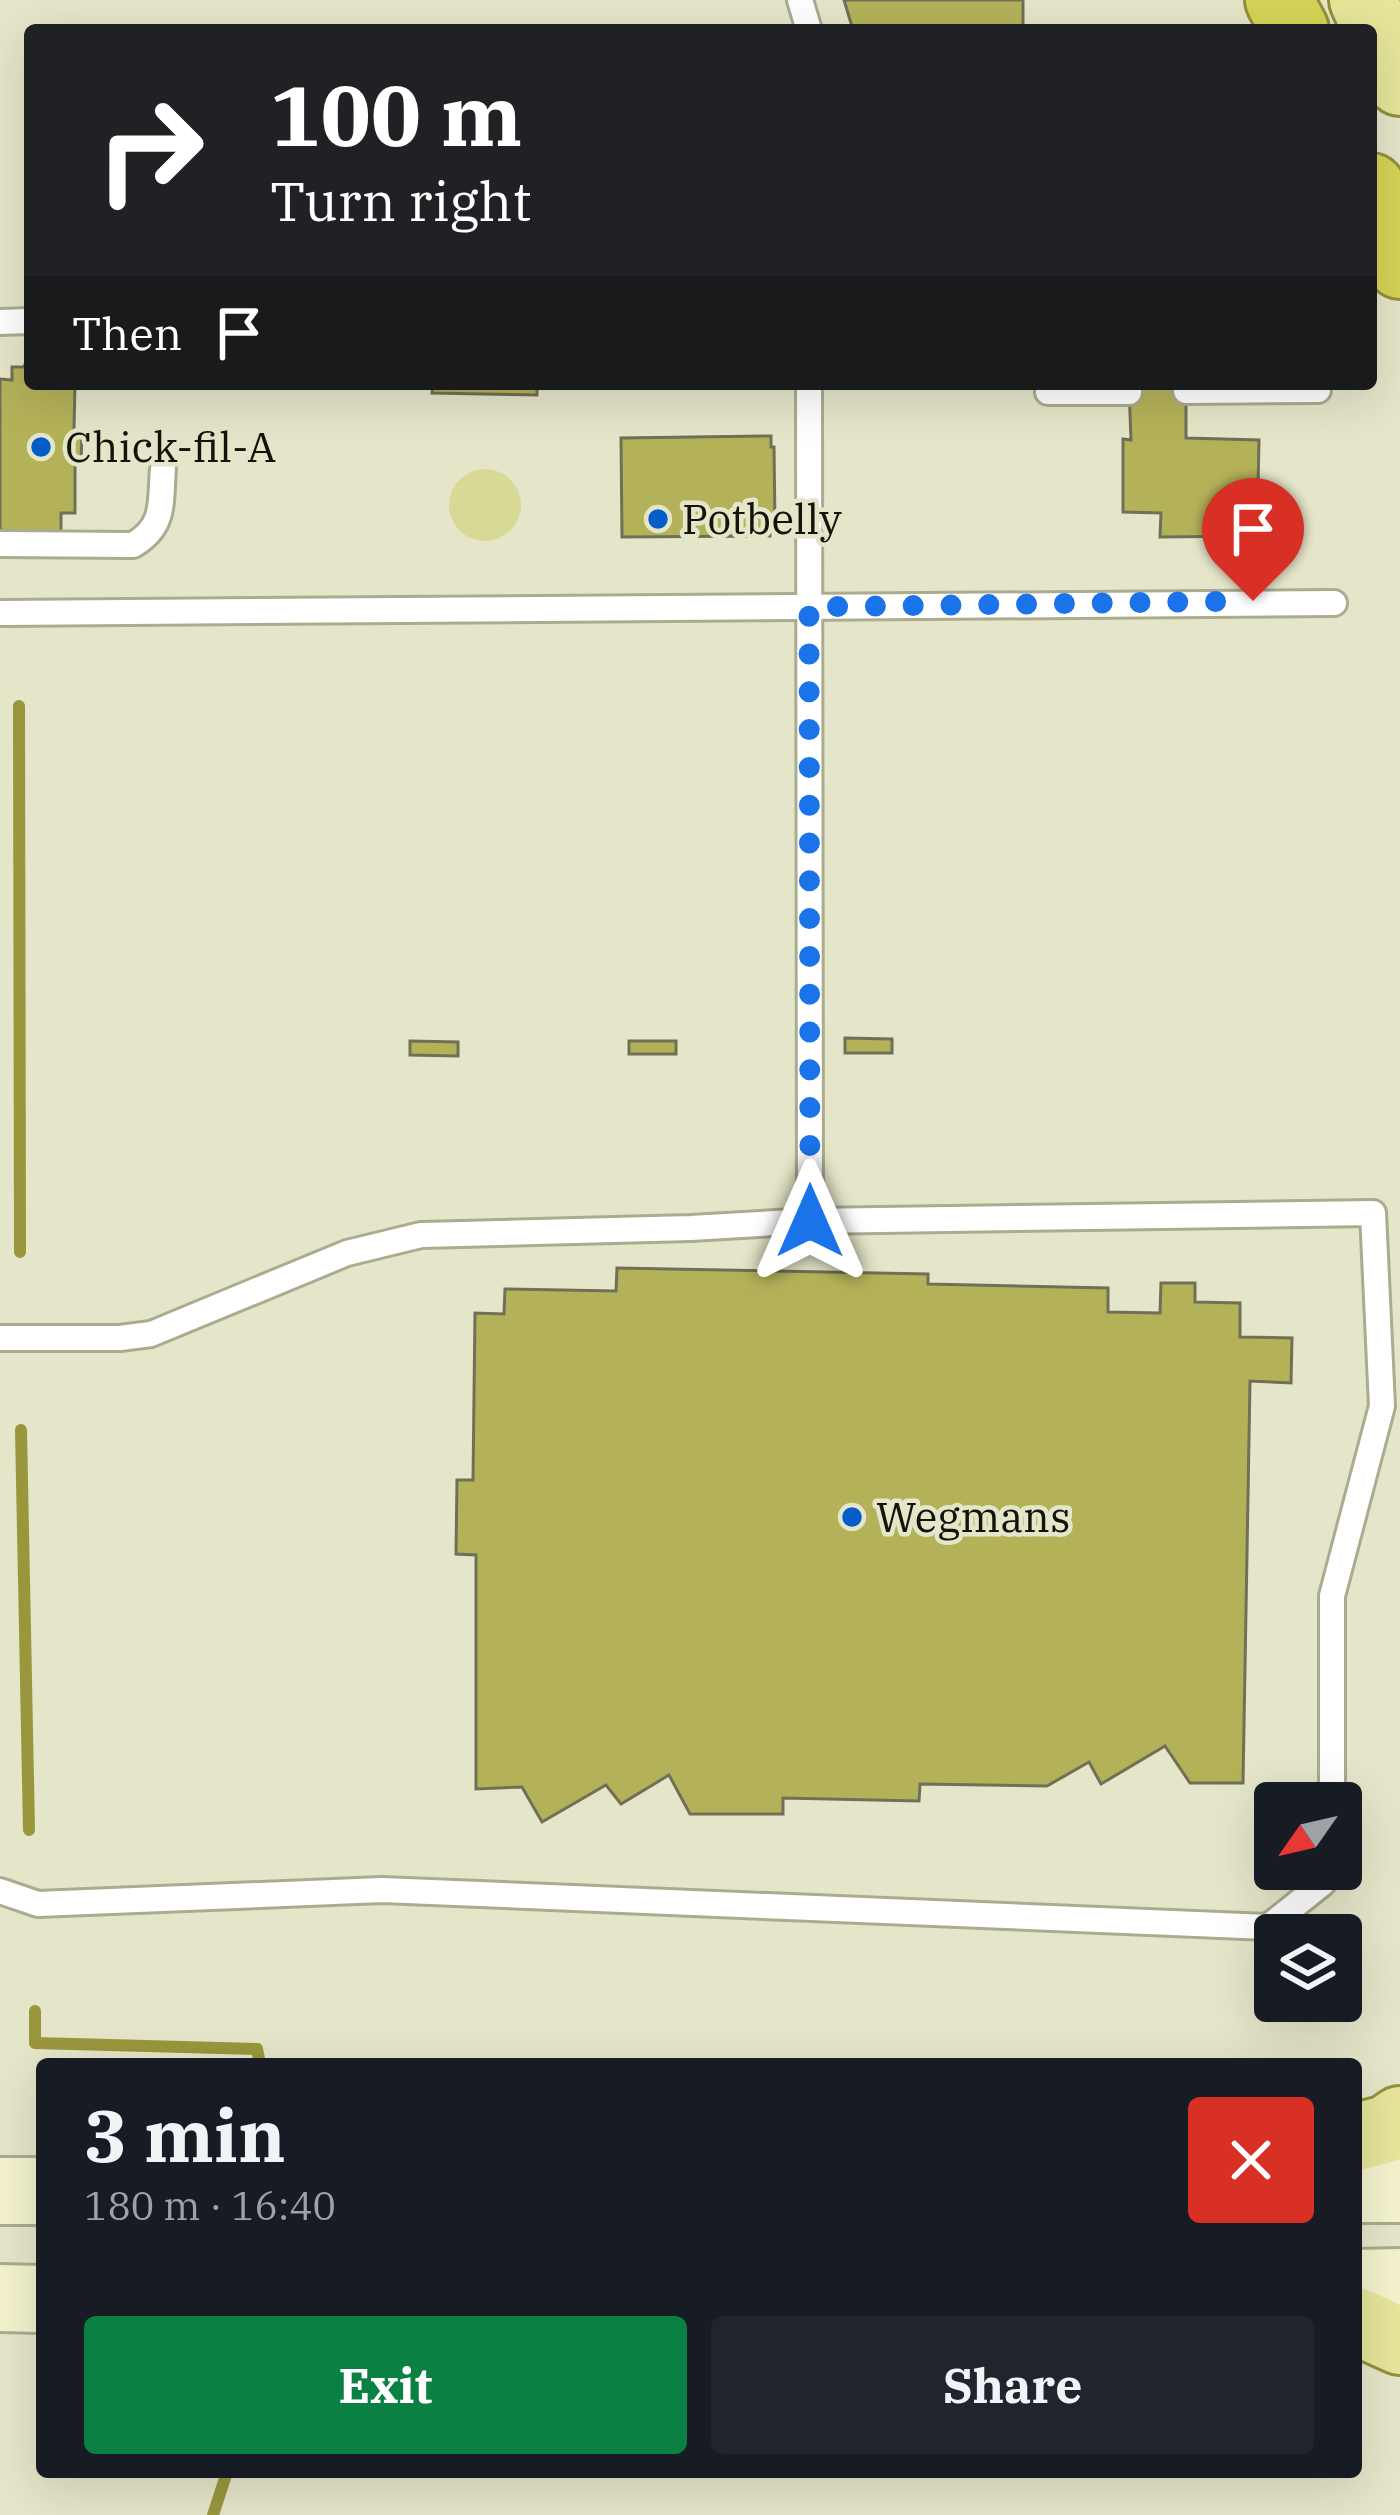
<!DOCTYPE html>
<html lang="en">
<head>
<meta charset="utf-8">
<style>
	body { margin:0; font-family:"IBM Plex Serif",serif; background:#20242c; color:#f1f3f6; height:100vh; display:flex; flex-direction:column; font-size:45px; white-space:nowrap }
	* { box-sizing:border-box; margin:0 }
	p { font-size:39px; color:#9ea1a6 }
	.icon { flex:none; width:66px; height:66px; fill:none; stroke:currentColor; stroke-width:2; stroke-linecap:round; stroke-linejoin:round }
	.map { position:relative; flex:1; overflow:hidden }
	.details { position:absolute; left:36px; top:2058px; width:1326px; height:420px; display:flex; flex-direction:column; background:#171b24; border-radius:12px; box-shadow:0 12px 48px #0002 }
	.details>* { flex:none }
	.top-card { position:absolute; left:24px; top:24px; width:1353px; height:366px; border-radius:12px; box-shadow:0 12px 48px #0002; background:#202124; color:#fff; overflow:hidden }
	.needle { width:78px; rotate:236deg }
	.buttons { position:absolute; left:1254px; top:1782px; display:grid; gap:24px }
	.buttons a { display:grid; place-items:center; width:108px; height:108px; border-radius:12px; background:#171b24; box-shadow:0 12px 48px #0002; font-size:60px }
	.pin { position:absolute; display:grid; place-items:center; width:102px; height:102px; color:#fff; margin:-123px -51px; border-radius:50% 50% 50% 0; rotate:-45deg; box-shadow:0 0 12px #0007 }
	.pin .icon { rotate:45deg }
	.me { position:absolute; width:132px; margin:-66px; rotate:0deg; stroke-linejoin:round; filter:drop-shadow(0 0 9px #0008) }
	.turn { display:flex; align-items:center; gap:42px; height:252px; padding:0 48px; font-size:54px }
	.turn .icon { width:156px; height:156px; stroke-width:2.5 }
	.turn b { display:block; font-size:84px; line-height:102px }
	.then { display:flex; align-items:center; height:114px; padding:0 48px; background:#0003; gap:24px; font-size:45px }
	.round { display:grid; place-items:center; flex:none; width:126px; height:126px; border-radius:12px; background:#20242c }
	.head { display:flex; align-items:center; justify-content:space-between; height:204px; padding:0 48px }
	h1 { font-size:72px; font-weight:700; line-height:90px }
	.primary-button { display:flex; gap:24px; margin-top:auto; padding:24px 48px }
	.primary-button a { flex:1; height:138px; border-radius:12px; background:#0b8043; color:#fff; font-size:48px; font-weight:700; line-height:138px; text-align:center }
	.primary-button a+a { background:#20242c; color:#f1f3f6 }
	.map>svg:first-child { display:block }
	.green { fill:#d9d997 }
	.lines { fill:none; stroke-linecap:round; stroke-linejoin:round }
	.stream { stroke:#99963d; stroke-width:12 }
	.building { fill:#b4b259; stroke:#707057; stroke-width:3 }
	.service-casing { stroke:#abab90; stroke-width:30 }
	.secondary-casing { stroke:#abab90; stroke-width:72 }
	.primary-casing { stroke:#92903c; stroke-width:72 }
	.motorway-casing { stroke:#92903c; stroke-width:72 }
	.service { stroke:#fff; stroke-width:24 }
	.secondary { stroke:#f3f2cd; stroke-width:66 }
	.primary { stroke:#e6e59a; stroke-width:66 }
	.motorway { stroke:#d6d357; stroke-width:66 }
	.route { stroke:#1a73e8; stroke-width:21; stroke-dasharray:0 37.8 }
	.poi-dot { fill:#055ec7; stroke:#e5e5c9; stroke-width:4.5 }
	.labels { text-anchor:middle; stroke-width:9; stroke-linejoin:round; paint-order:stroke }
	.poi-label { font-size:42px; fill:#131309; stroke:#e5e5c9; text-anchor:start }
</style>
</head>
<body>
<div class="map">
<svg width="1400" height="2515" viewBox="0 0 1400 2515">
	<rect width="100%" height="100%" fill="#e5e5c9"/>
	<circle class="green" cx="485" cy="505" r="36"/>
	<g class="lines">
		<g class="stream">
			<polyline points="19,706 20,1252"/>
			<polyline points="21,1430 29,1830"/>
			<polyline points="35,2011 35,2043 257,2049 260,2064"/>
			<polyline points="213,2515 227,2472"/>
		</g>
	</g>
	<g class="building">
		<polygon points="844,0 1023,0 1023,30 853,30"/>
		<polygon points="29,354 30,354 30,384 75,384 74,431 82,432 81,464 75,463 75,513 61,513 61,535 0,530 0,379 12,380 12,367 24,367"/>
		<polygon points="433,384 537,384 537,395 432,393"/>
		<polygon points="1186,386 1186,438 1259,440 1257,536 1160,537 1161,513 1123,512 1123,439 1131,440 1129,388"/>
		<polygon points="771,436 771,447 774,447 775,524 770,524 770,536 622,537 621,438"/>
		<polygon points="845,1038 892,1039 892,1053 845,1053"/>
		<polygon points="410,1041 458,1042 458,1056 410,1055"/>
		<rect x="629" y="1041" width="47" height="13"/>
		<polygon points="617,1268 928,1274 928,1284 1108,1288 1108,1312 1160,1313 1161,1283 1195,1283 1195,1302 1240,1303 1240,1337 1292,1338 1291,1383 1250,1381 1243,1783 1190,1783 1165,1746 1101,1784 1089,1762 1047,1786 920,1784 919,1801 783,1798 783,1814 690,1814 669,1775 621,1804 606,1785 542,1822 522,1787 476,1789 476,1555 456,1554 457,1480 473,1480 475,1313 504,1314 505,1289 616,1291"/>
	</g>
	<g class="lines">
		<g class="service-casing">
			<g id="service">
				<polyline points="800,0 809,30"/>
				<polyline points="0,322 30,321"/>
				<polyline points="809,384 810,1221"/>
				<polyline points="1186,391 1318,390"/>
				<polyline points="1048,392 1129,392"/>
				<path d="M0,544l133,1c33,-19 27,-43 30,-76"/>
				<polyline points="0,613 1334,603"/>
				<polyline points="0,1338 120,1338 151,1334 347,1253 421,1235 691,1228 810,1221 1373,1213 1382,1406 1332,1596 1332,1803"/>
				<polyline points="0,1891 38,1904 382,1890 1268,1927 1323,1883 1327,1869"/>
			</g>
		</g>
		<g class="secondary-casing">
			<g id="secondary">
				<polyline points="1356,2189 1400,2189"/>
				<polyline points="0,2191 42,2191"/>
				<polyline points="1356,2283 1400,2282"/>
				<polyline points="0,2298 42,2299"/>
			</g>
		</g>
		<g class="primary-casing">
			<g id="primary">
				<polyline points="1363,0 1400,82"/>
				<polyline points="1356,2137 1387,2129 1400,2120"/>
				<polyline points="1356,2321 1400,2341"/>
			</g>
		</g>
		<g class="motorway-casing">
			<g id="motorway">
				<polyline points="1279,0 1295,30"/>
				<polyline points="1371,187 1400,265"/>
			</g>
		</g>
		<use href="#service" class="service"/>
		<use href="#secondary" class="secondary"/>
		<use href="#primary" class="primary"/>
		<use href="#motorway" class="motorway"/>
	</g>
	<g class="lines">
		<polyline class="route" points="810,1221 809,607 1253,601"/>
	</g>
	<g class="poi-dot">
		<circle cx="41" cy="447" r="12"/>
		<circle cx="658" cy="519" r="12"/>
		<circle cx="852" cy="1517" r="12"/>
	</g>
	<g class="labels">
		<g class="poi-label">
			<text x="65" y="462">Chick-fil-A</text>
			<text x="682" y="534">Potbelly</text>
			<text x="876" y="1532">Wegmans</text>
		</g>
	</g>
</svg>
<div class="buttons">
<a><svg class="needle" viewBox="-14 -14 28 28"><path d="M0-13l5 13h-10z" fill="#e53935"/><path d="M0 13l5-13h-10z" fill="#9ea1a6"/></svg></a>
<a><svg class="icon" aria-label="layers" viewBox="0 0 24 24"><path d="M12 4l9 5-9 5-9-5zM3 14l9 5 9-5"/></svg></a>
</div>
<div class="pin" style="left:1253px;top:601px;background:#d93025"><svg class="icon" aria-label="arrive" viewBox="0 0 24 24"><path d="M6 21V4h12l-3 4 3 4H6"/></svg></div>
<svg class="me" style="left:810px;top:1221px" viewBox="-20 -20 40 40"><path d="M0-17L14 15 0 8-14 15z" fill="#1a73e8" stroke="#fff" stroke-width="4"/></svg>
<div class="top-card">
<div class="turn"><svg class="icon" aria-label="right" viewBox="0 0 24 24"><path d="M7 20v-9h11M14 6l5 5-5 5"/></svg><div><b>100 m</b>Turn right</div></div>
<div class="then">Then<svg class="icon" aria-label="arrive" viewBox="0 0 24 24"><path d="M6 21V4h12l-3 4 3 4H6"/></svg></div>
</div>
<section class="details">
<div class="head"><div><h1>3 min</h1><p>180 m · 16:40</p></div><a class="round" style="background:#d93025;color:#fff"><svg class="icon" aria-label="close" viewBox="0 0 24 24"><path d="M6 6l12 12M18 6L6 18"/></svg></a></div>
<div class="primary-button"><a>Exit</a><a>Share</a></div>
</section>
</div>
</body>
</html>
